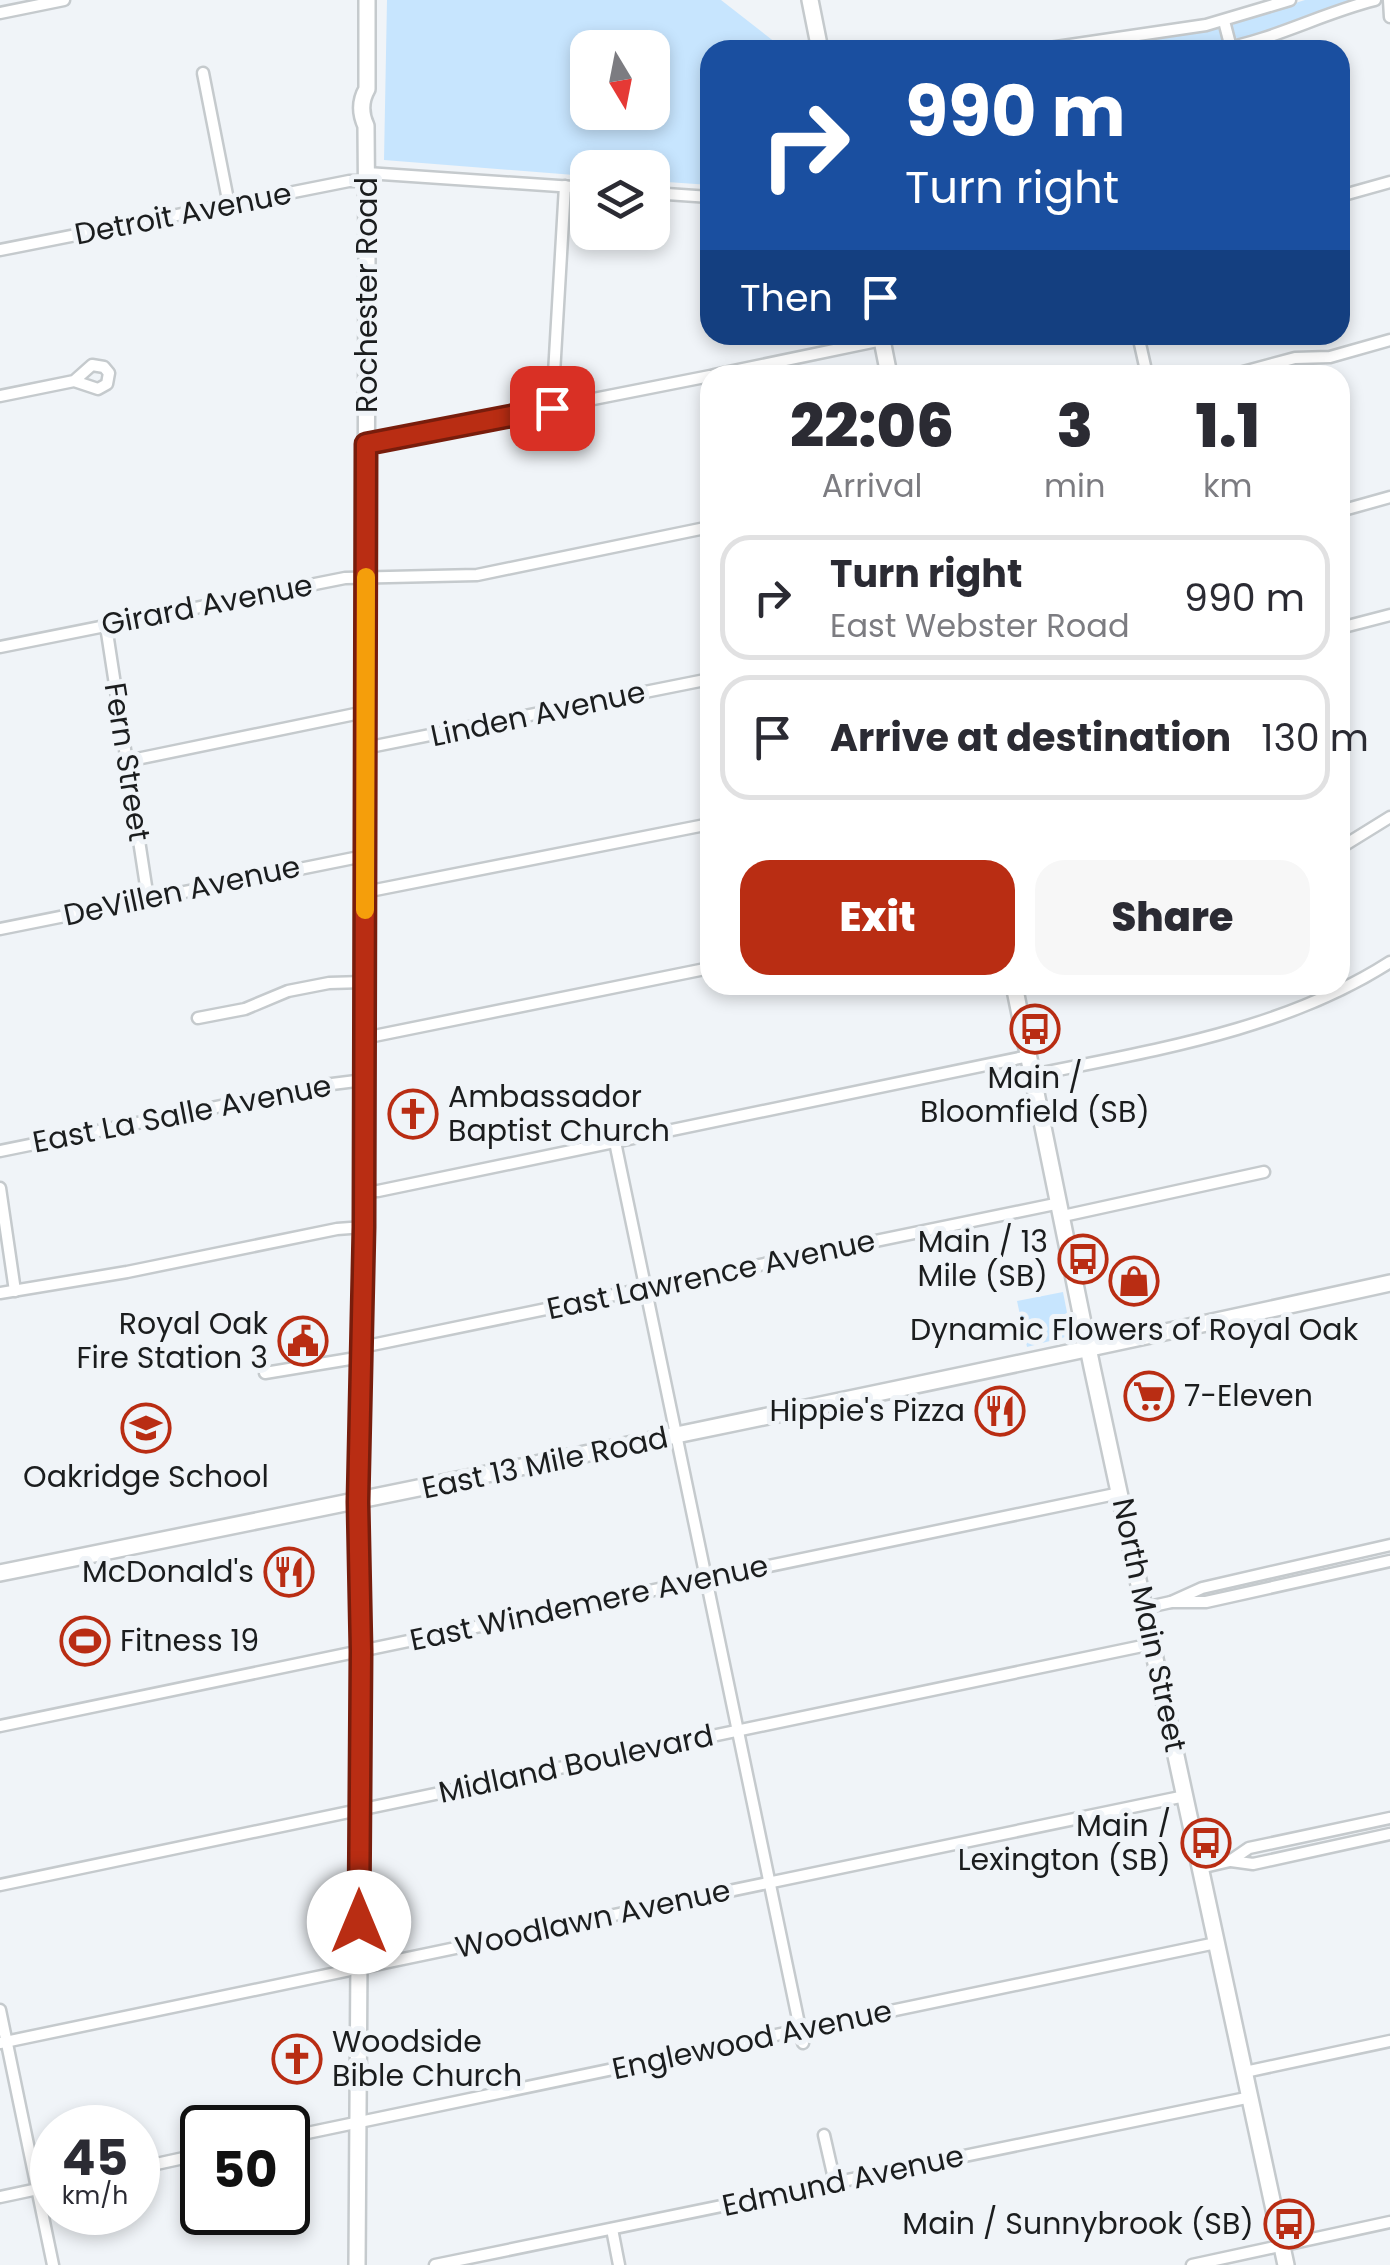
<!DOCTYPE html>
<html lang="en">
<head>
<meta charset="utf-8">
<style>
	body { margin:0; font-family:Poppins,sans-serif; background:#f7f7f7; color:#2b2b33; height:100vh; display:flex; flex-direction:column; font-size:38px; white-space:nowrap }
	* { box-sizing:border-box; margin:0 }
	p { font-size:32px; color:#7c7c81 }
	.icon { flex:none; width:55px; height:55px; fill:none; stroke:currentColor; stroke-width:2; stroke-linecap:round; stroke-linejoin:round }
	.map { position:relative; flex:1; overflow:hidden }
	.panel { position:absolute; left:700px; top:365px; width:650px; height:630px; display:flex; flex-direction:column; background:#fff; border-radius:30px; box-shadow:0 5px 15px #0003 }
	.panel>* { flex:none }
	.top-card { position:absolute; left:700px; top:40px; width:650px; height:305px; border-radius:30px; box-shadow:0 5px 15px #0003; background:#1a4fa0; color:#fff; overflow:hidden }
	.needle { width:65px; rotate:170deg }
	.controls { position:absolute; left:570px; top:30px; display:grid; gap:20px }
	.controls a { display:grid; place-items:center; width:100px; height:100px; border-radius:20px; background:#fff; box-shadow:0 5px 15px #0003; font-size:50px }
	.speed { position:absolute; left:30px; top:2105px; display:flex; gap:20px; font-size:50px; font-weight:700; text-align:center }
	.speed>* { display:grid; place-content:center; width:130px; height:130px; border-radius:50%; background:#fff; box-shadow:0 5px 15px #0003; line-height:1 }
	.speed small { font-size:25px; font-weight:400 }
	.speed .limit { border:5px solid #111; border-radius:15px; background:#fff; color:#111 }
	.pin { position:absolute; display:grid; place-items:center; width:85px; height:85px; color:#fff; margin:-42px; border-radius:20px; box-shadow:0 5px 15px #0006 }
	.me { position:absolute; width:110px; margin:-55px; rotate:0deg; stroke-linejoin:round; filter:drop-shadow(0 0 8px #0008) }
	.turn { display:flex; align-items:center; gap:35px; height:210px; padding:0 40px; font-size:45px }
	.turn .icon { width:130px; height:130px; stroke-width:2.5 }
	.turn b { display:block; font-size:70px; line-height:85px }
	.then { display:flex; align-items:center; height:95px; padding:0 40px; background:#0003; gap:20px; font-size:38px }
	.eta { display:flex; justify-content:space-evenly; align-items:center; height:170px; text-align:center }
	.eta b { font-size:60px; font-weight:800; line-height:70px }
	.button { display:flex; gap:20px; margin-top:auto; padding:20px 40px }
	.button a { flex:1; height:115px; border-radius:30px; background:#b92d13; color:#fff; font-size:40px; font-weight:800; line-height:115px; text-align:center }
	.button a+a { background:#f7f7f7; color:#2b2b33 }
	ul { padding:0; list-style:none }
	li { display:flex; align-items:center; gap:30px; height:125px; margin:0 20px 15px; padding:0 20px; border:5px solid #e1e1e2; border-radius:30px }
	li div { flex:1 }
	li b { display:block; font-size:38px }
	li em { font-style:normal }
	.map>svg:first-child { display:block }
	.green { fill:#c7e5fe; fill-rule:evenodd }
	.lines { fill:none; stroke-linecap:round; stroke-linejoin:round }
	.minor-casing { stroke:#c5cacd; stroke-width:15 }
	.secondary-casing { stroke:#c5cacd; stroke-width:20 }
	.minor { stroke:#fff; stroke-width:10 }
	.secondary { stroke:#fff; stroke-width:15 }
	.route-casing { stroke:#781d0c; stroke-width:25 }
	.route { stroke:#b92d13; stroke-width:18 }
	.slow { stroke:#f59e0b; stroke-width:18 }
	.labels { text-anchor:middle; stroke-width:10; stroke-linejoin:round; paint-order:stroke }
	.street-label { font-size:30px; fill:#1b1d1e; stroke:#f0f4f8 }
	.poi-label { font-size:30px; fill:#1b1d1e; stroke:#f0f4f8; text-anchor:end }
</style>
</head>
<body>
<div class="map">
<svg width="1390" height="2265" viewBox="0 0 1390 2265">
	<rect width="100%" height="100%" fill="#f0f4f8"/>
	<g class="green">
		<path d="M387,0h334l64,50h-75v135l-57,-4 -1,-13h-64l-1,8 -203,-16zM588,48h64v64h-64z"/>
		<polygon points="1305,0 1357,0 1241,40 1233,36 1231,28 1236,21"/>
		<path d="M1216,28l6,3 2,8c-15,17 -127,11 -155,11z"/>
		<polygon points="1063,1292 1070,1328 1069,1336 1027,1347 1017,1301"/>
	</g>
	<g class="lines">
		<g class="minor-casing">
			<g id="minor">
				<polyline points="1389,0 1390,17"/>
				<polyline points="0,13 64,0"/>
				<polyline points="1224,21 1231,48"/>
				<polyline points="1036,50 1206,25 1290,0"/>
				<path d="M1217,50c55,-9 105,-37 158,-50"/>
				<polyline points="203,73 229,205"/>
				<polyline points="367,173 588,188"/>
				<polyline points="652,193 710,197"/>
				<polyline points="1340,196 1390,182"/>
				<polyline points="0,250 349,181 367,181"/>
				<polyline points="1138,335 1147,375"/>
				<polyline points="714,375 882,340"/>
				<polyline points="1232,375 1295,358 1330,357 1390,340"/>
				<polyline points="0,396 74,381 98,389 107,384 109,373 104,367 92,365 74,381"/>
				<polyline points="552,408 565,186"/>
				<polyline points="366,444 710,376"/>
				<polyline points="1340,511 1390,497"/>
				<polyline points="106,626 148,899"/>
				<polyline points="1340,628 1390,615"/>
				<polyline points="0,647 345,578 477,575 710,527"/>
				<polyline points="365,748 710,679"/>
				<polyline points="127,761 365,712"/>
				<polyline points="1340,848 1390,817"/>
				<polyline points="365,892 710,824"/>
				<polyline points="0,929 364,856"/>
				<polyline points="198,1018 245,1009 288,991 329,983 364,982"/>
				<polyline points="364,1038 710,968"/>
				<path d="M1033,1075c122,-25 251,-45 357,-113"/>
				<polyline points="615,1142 803,2043"/>
				<polyline points="0,1151 324,1085 364,1080"/>
				<polyline points="0,1188 15,1291"/>
				<polyline points="364,1191 378,1191 1029,1056"/>
				<polyline points="1063,1216 1264,1172"/>
				<polyline points="0,1293 127,1272 337,1229 364,1227"/>
				<polyline points="362,1347 1060,1203"/>
				<polyline points="265,1373 362,1357"/>
				<polyline points="1171,1602 1202,1588 1390,1545"/>
				<polyline points="1144,1608 1171,1602 1206,1602 1390,1561"/>
				<polyline points="0,1726 1120,1493"/>
				<polyline points="1231,1861 1253,1864 1390,1834"/>
				<polyline points="1200,1868 1230,1861 1249,1848 1390,1818"/>
				<polyline points="0,1885 1152,1644"/>
				<polyline points="0,2010 53,2265"/>
				<polyline points="0,2043 1185,1796"/>
				<polyline points="1245,2072 1390,2041"/>
				<polyline points="824,2135 835,2183"/>
				<polyline points="288,2137 1216,1943"/>
				<polyline points="138,2168 202,2154"/>
				<polyline points="0,2197 52,2186"/>
				<polyline points="612,2229 619,2265"/>
				<polyline points="435,2265 1251,2097"/>
				<polyline points="1192,2265 1390,2222"/>
			</g>
		</g>
		<g class="secondary-casing">
			<g id="secondary">
				<polyline points="810,0 820,50"/>
				<polyline points="881,335 889,375"/>
				<polyline points="1014,985 1092,1367 1286,2265"/>
				<path d="M0,1573c464,-94 928,-188 1390,-290"/>
				<path d="M357,2265l4,-614 -3,-149 6,-275 3,-978 -1,-123c-6,-13 -6,-25 1,-37v-89"/>
			</g>
		</g>
		<use href="#minor" class="minor"/>
		<use href="#secondary" class="secondary"/>
	</g>
	<g class="lines">
		<g class="route-casing">
			<polyline id="route" points="359,1922 361,1651 358,1502 364,1227 366,444 552,408"/>
		</g>
		<use href="#route" class="route"/>
		<polyline class="slow" points="365,910 366,577"/>
	</g>
	<defs>
		<g id="bus-ring" transform="scale(2.5)"><circle r="9.5" fill="#f0f4f8" stroke="#b92d13" stroke-width="1.5"/><path d="M-5-6H5V4H4V6H2V4H-2V6H-4V4H-5ZM-3.5-4V0h7V-4ZM-3.5 1.2v1.5H-2V1.2ZM2 1.2v1.5H3.5V1.2Z" fill="#b92d13"/></g>
		<g id="church-ring" transform="scale(2.5)"><circle r="9.5" fill="#f0f4f8" stroke="#b92d13" stroke-width="1.5"/><path d="M-1.2-6h2.4v3.5h3.3v2.4h-3.3V6h-2.4V-.1h-3.3v-2.4h3.3Z" fill="#b92d13"/></g>
		<g id="shop-ring" transform="scale(2.5)"><circle r="9.5" fill="#f0f4f8" stroke="#b92d13" stroke-width="1.5"/><path d="M-5-2.5h2.3a2.7 3.5 0 0 1 5.4 0H5L5.5 6h-11ZM-1.5-2.5h3a1.5 2.3 0 0 0-3 0Z" fill="#b92d13"/></g>
		<g id="civic-ring" transform="scale(2.5)"><circle r="9.5" fill="#f0f4f8" stroke="#b92d13" stroke-width="1.5"/><path d="M-.6-6.5H3V-4.5H.6V-3L4-1V1h2V6H-6V1h2V-1L-.6-3ZM-1.2 2.5V6h2.4V2.5Z" fill="#b92d13"/></g>
		<g id="supermarket-ring" transform="scale(2.5)"><circle r="9.5" fill="#f0f4f8" stroke="#b92d13" stroke-width="1.5"/><path d="M-6-5.5h2.5l.6 2H6L4.5 2H-2.5L-4.4-4H-6ZM-1.5 3.2a1.3 1.3 0 1 0 .1 0ZM3 3.2a1.3 1.3 0 1 0 .1 0Z" fill="#b92d13"/></g>
		<g id="restaurant-ring" transform="scale(2.5)"><circle r="9.5" fill="#f0f4f8" stroke="#b92d13" stroke-width="1.5"/><path d="M-5-6h1v4h1v-4h1v4h1v-4h1v5L-1.5 .5V6h-2V.5L-5-1ZM5-6V6H3V1.5H1.5Q1.5-4 5-6Z" fill="#b92d13"/></g>
		<g id="school-ring" transform="scale(2.5)"><circle r="9.5" fill="#f0f4f8" stroke="#b92d13" stroke-width="1.5"/><path d="M0-5L7-2L0 1L-7-2ZM-4 1L0 2.5L4 1V4Q0 6-4 4Z" fill="#b92d13"/></g>
		<g id="stadium-ring" transform="scale(2.5)"><circle r="9.5" fill="#f0f4f8" stroke="#b92d13" stroke-width="1.5"/><path d="M0-5a6.5 5 0 1 0 0 10a6.5 5 0 1 0 0-10ZM-3.5-1.8h7v3.6h-7Z" fill="#b92d13"/></g>
	</defs>
	<g fill-rule="evenodd">
		<use href="#bus-ring" x="1035" y="1029"/>
		<use href="#church-ring" x="413" y="1114"/>
		<use href="#bus-ring" x="1083" y="1259"/>
		<use href="#shop-ring" x="1134" y="1281"/>
		<use href="#civic-ring" x="303" y="1341"/>
		<use href="#supermarket-ring" x="1149" y="1396"/>
		<use href="#restaurant-ring" x="1000" y="1411"/>
		<use href="#school-ring" x="146" y="1428"/>
		<use href="#restaurant-ring" x="289" y="1572"/>
		<use href="#stadium-ring" x="85" y="1641"/>
		<use href="#bus-ring" x="1206" y="1843"/>
		<use href="#church-ring" x="297" y="2059"/>
		<use href="#bus-ring" x="1289" y="2224"/>
	</g>
	<g class="labels">
		<g class="street-label">
			<text transform="translate(183 214) rotate(-11)" y="10">Detroit Avenue</text>
			<text transform="translate(367 295) rotate(-90)" y="10">Rochester Road</text>
			<text transform="translate(207 605) rotate(-11)" y="10">Girard Avenue</text>
			<text transform="translate(538 714) rotate(-12)" y="10">Linden Avenue</text>
			<text transform="translate(127 762) rotate(81)" y="10">Fern Street</text>
			<text transform="translate(182 891) rotate(-12)" y="10">DeVillen Avenue</text>
			<text transform="translate(182 1114) rotate(-11)" y="10">East La Salle Avenue</text>
			<text transform="translate(711 1275) rotate(-12)" y="10">East Lawrence Avenue</text>
			<text transform="translate(545 1463) rotate(-12)" y="10">East 13 Mile Road</text>
			<text transform="translate(589 1603) rotate(-12)" y="10">East Windemere Avenue</text>
			<text transform="translate(1149 1625) rotate(78)" y="10">North Main Street</text>
			<text transform="translate(576 1764) rotate(-12)" y="10">Midland Boulevard</text>
			<text transform="translate(593 1919) rotate(-12)" y="10">Woodlawn Avenue</text>
			<text transform="translate(752 2040) rotate(-12)" y="10">Englewood Avenue</text>
			<text transform="translate(843 2181) rotate(-12)" y="10">Edmund Avenue</text>
		</g>
		<g class="poi-label">
			<text x="1035" y="1088" text-anchor="middle">Main /<tspan x="1035" dy="34">Bloomfield (SB)</tspan></text>
			<text x="448" y="1107" text-anchor="start">Ambassador<tspan x="448" dy="34">Baptist Church</tspan></text>
			<text x="1048" y="1252">Main / 13<tspan x="1048" dy="34">Mile (SB)</tspan></text>
			<text x="268" y="1334">Royal Oak<tspan x="268" dy="34">Fire Station 3</tspan></text>
			<text x="1134" y="1340" text-anchor="middle">Dynamic Flowers of Royal Oak</text>
			<text x="1184" y="1406" text-anchor="start">7-Eleven</text>
			<text x="965" y="1421">Hippie's Pizza</text>
			<text x="146" y="1487" text-anchor="middle">Oakridge School</text>
			<text x="254" y="1582">McDonald's</text>
			<text x="120" y="1651" text-anchor="start">Fitness 19</text>
			<text x="1171" y="1836">Main /<tspan x="1171" dy="34">Lexington (SB)</tspan></text>
			<text x="332" y="2052" text-anchor="start">Woodside<tspan x="332" dy="34">Bible Church</tspan></text>
			<text x="1254" y="2234">Main / Sunnybrook (SB)</text>
		</g>
	</g>
</svg>
<div class="controls">
<a><svg class="needle" viewBox="-14 -14 28 28"><path d="M0-13l5 13h-10z" fill="#e53935"/><path d="M0 13l5-13h-10z" fill="#7c7c81"/></svg></a>
<a><svg class="icon" aria-label="layers" viewBox="0 0 24 24"><path d="M12 4l9 5-9 5-9-5zM3 14l9 5 9-5"/></svg></a>
</div>
<div class="speed"><div>45<small>km/h</small></div><div class="limit">50</div></div>
<div class="pin" style="left:552px;top:408px;background:#d93025"><svg class="icon" aria-label="arrive" viewBox="0 0 24 24"><path d="M6 21V4h12l-3 4 3 4H6"/></svg></div>
<svg class="me" style="left:359px;top:1922px" viewBox="-20 -20 40 40"><circle r="19" fill="#fff"/><path d="M0-13L10 11 0 6-10 11z" fill="#b92d13"/></svg>
<div class="top-card">
<div class="turn"><svg class="icon" aria-label="right" viewBox="0 0 24 24"><path d="M7 20v-9h11M14 6l5 5-5 5"/></svg><div><b>990 m</b>Turn right</div></div>
<div class="then">Then<svg class="icon" aria-label="arrive" viewBox="0 0 24 24"><path d="M6 21V4h12l-3 4 3 4H6"/></svg></div>
</div>
<section class="panel">
<div class="eta">
<div><b>22:06</b><p>Arrival</p></div>
<div><b>3</b><p>min</p></div>
<div><b>1.1</b><p>km</p></div>
</div>
<ul>
<li><svg class="icon" aria-label="right" viewBox="0 0 24 24"><path d="M7 20v-9h11M14 6l5 5-5 5"/></svg><div><b>Turn right</b><p>East Webster Road</p></div><em>990 m</em></li>
<li><svg class="icon" aria-label="arrive" viewBox="0 0 24 24"><path d="M6 21V4h12l-3 4 3 4H6"/></svg><div><b>Arrive at destination</b></div><em>130 m</em></li>
</ul>
<div class="button"><a>Exit</a><a>Share</a></div>
</section>
</div>
</body>
</html>
